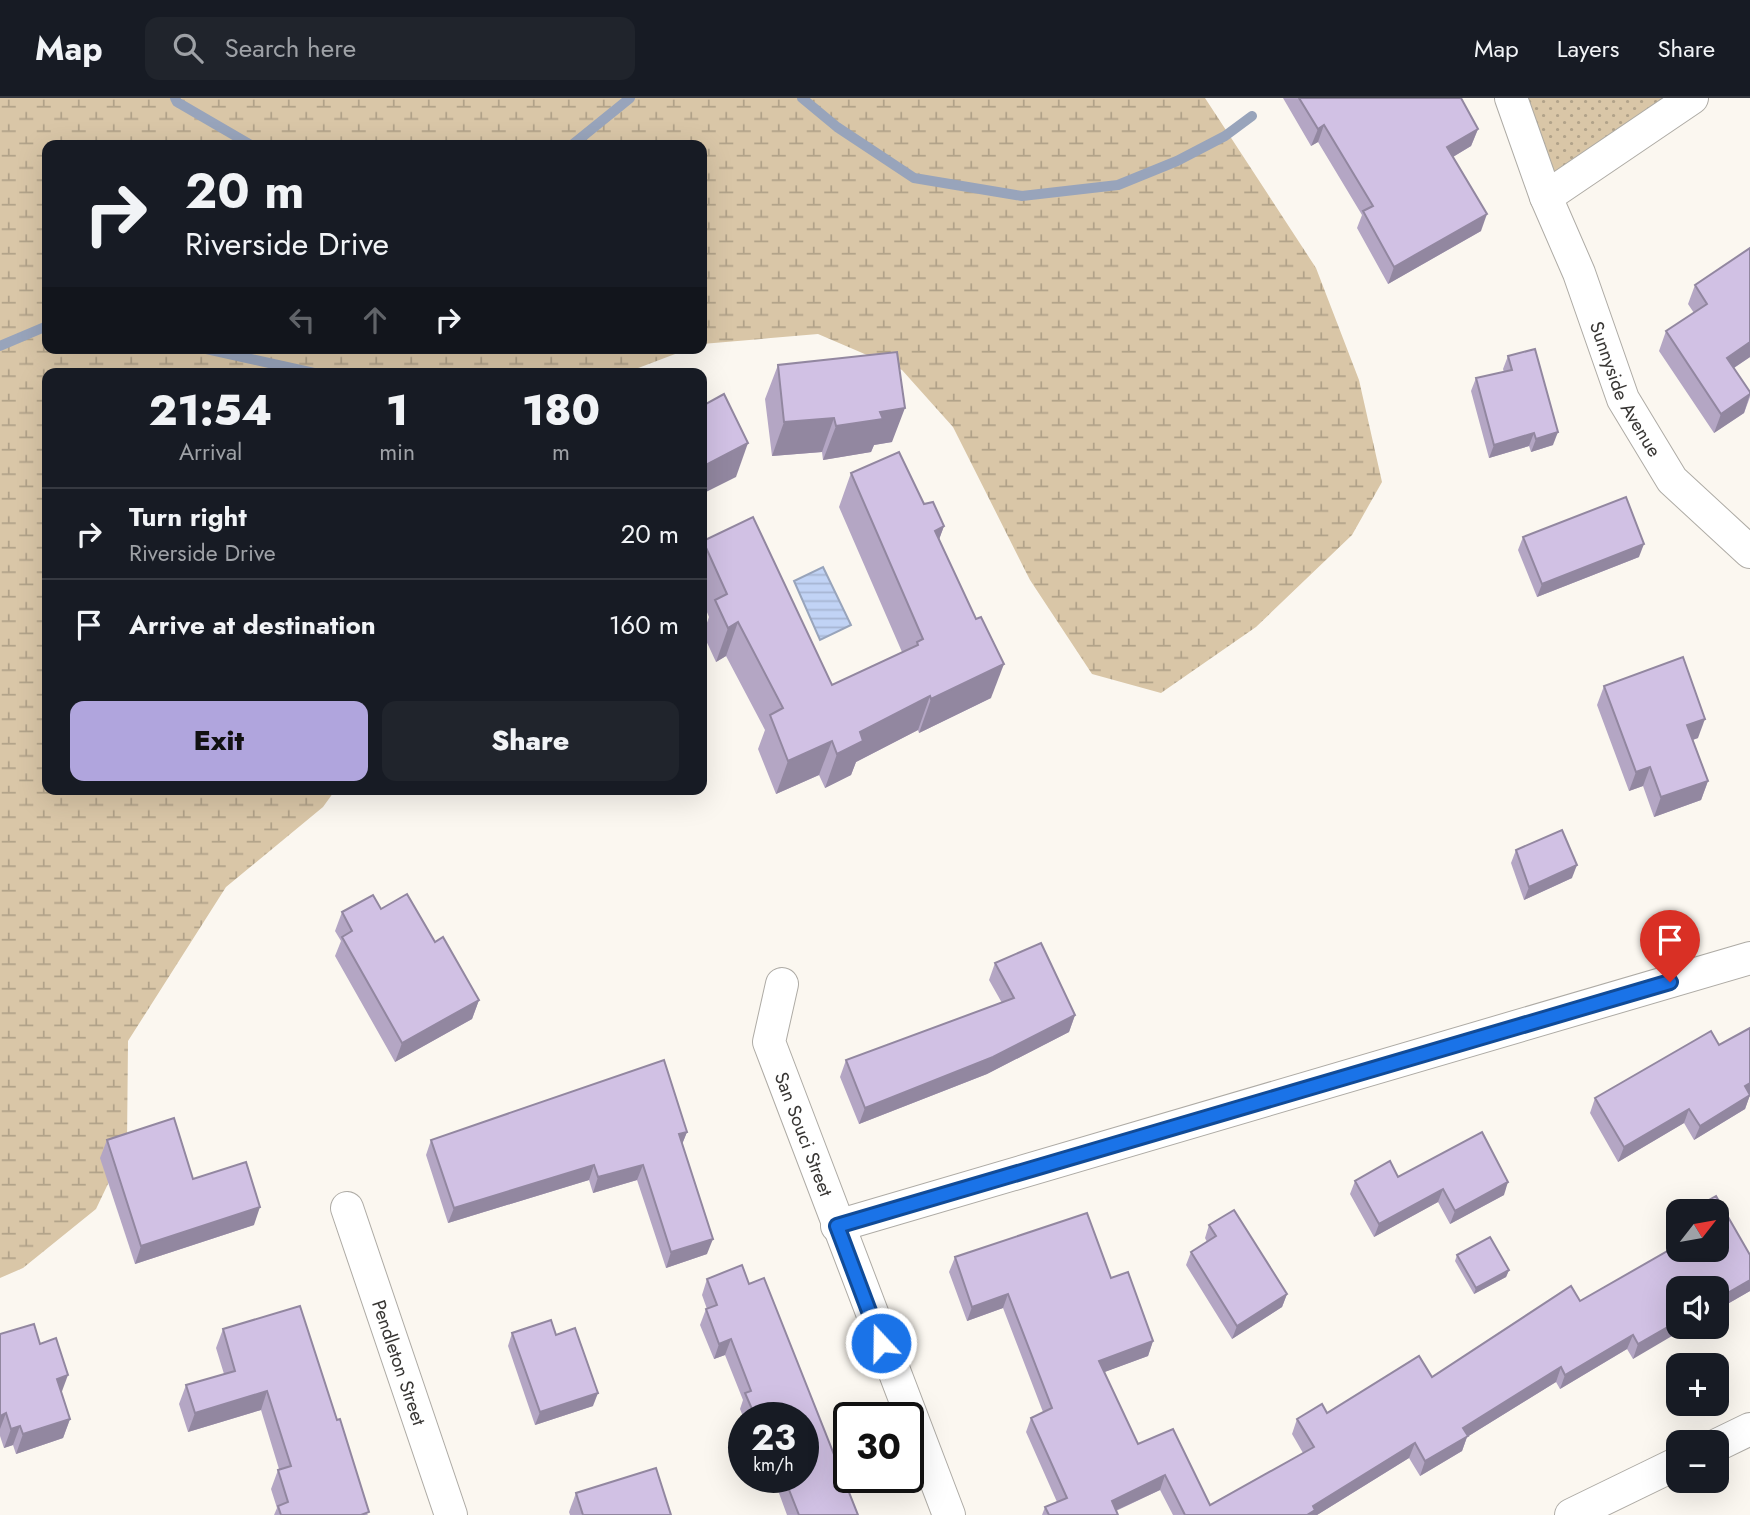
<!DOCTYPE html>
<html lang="en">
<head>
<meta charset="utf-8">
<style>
	body { margin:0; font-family:Jost,sans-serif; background:#20242c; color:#f1f3f6; height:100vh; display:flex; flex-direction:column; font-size:26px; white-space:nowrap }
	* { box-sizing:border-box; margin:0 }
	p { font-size:23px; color:#9ea1a6 }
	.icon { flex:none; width:38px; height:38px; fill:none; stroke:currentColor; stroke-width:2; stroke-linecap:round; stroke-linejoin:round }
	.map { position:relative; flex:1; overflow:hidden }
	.drawer { position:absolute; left:42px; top:270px; width:665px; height:427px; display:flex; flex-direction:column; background:#171b24; border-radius:14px; box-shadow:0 7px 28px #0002 }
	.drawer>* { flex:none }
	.guide { position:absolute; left:42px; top:42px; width:665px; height:214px; border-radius:14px; box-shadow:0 7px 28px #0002; background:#171b24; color:#f1f3f6; overflow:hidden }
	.needle { width:46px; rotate:59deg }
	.fabs { position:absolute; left:1666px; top:1101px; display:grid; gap:14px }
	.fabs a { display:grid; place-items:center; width:63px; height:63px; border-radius:14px; background:#171b24; box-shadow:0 7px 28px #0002; font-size:35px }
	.speed { position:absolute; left:728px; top:1304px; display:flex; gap:14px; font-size:35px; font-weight:700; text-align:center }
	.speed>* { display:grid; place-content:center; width:91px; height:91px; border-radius:50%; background:#171b24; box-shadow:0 7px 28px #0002; line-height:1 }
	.speed small { font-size:18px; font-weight:400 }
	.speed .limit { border:4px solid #111; border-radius:10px; background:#fff; color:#111 }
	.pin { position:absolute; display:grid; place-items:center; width:60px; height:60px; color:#fff; margin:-72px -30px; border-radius:50% 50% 50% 0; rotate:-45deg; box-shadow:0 0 7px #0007 }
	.pin .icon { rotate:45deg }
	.me { position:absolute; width:77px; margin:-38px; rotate:339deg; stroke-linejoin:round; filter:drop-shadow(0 0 5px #0008) }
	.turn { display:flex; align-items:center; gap:24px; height:147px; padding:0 28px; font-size:32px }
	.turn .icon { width:91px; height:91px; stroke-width:2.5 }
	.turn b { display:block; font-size:49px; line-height:60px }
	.lanes { display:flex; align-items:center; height:66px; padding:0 28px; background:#0003; justify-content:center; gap:35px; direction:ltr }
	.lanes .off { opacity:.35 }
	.eta { display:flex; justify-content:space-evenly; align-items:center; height:119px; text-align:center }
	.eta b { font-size:42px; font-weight:800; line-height:49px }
	.button { display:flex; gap:14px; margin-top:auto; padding:14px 28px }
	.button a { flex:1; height:80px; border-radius:14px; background:#b0a5dd; color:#111; font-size:28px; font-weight:800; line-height:80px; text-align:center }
	.button a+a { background:#20242c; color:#f1f3f6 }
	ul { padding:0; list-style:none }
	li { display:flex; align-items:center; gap:21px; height:91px; padding:0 28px; border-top:2px solid #363941 }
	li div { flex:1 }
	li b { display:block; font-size:26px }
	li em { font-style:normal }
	header { display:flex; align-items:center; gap:42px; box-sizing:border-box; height:98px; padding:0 35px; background:#171b24; border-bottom:2px solid #363941 }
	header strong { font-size:33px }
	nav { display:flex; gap:38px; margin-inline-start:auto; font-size:24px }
	.search { width:490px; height:63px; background:#20242c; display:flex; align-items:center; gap:18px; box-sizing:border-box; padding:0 24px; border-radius:14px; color:#9ea1a6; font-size:26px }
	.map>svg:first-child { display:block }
	.grass { fill:url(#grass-dots) }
	.wetland { fill:url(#wetland-marsh) }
	.water { fill:url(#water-rules); stroke:#98a4bb; stroke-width:2 }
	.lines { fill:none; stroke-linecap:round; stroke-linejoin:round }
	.stream { stroke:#98a4bb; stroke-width:10 }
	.street-casing { stroke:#aeaba5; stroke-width:34 }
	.street { stroke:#fff; stroke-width:32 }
	.wall { fill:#b4a6c4 }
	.shaded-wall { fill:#9287a0 }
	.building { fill:#d1c1e4; stroke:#9287a0; stroke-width:2 }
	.route-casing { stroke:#114b97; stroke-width:18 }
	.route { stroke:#1a73e8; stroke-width:12 }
	.labels { text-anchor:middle; stroke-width:5; stroke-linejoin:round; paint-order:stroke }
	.street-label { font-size:19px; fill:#383634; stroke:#fff }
</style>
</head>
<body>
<header>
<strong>Map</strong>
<div class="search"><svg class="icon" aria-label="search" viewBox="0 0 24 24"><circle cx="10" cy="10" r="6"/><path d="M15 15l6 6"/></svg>Search here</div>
<nav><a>Map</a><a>Layers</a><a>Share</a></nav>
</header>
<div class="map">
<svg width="1750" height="1417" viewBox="0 0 1750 1417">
	<defs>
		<pattern id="grass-dots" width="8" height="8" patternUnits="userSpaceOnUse" patternTransform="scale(1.75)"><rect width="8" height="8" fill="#d9c6a7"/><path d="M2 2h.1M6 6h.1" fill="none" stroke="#b1a289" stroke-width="1.8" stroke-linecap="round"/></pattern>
		<pattern id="wetland-marsh" width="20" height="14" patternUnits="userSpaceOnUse" patternTransform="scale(1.75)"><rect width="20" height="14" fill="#d9c6a7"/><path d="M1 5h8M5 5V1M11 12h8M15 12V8" fill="none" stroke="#b1a289"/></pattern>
		<pattern id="water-rules" width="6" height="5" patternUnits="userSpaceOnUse" patternTransform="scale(1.75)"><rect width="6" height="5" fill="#c1d3f5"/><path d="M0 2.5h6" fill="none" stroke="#a7b6d3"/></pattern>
	</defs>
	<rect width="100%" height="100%" fill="#fbf7f0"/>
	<polygon class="grass" points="1511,0 1692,0 1546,99"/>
	<polygon class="wetland" points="0,0 1205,0 1316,170 1359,282 1382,384 1352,437 1256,529 1161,595 1092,576 1030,482 953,329 902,272 818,236 702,246 702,47 47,47 47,250 691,250 625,275 47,275 47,691 336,691 323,709 226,789 128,943 127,1046 96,1111 23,1170 0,1180"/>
	<polygon class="water" points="823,469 851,527 820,542 794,483"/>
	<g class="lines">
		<g class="stream">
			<polyline points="175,0 177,4 251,47"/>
			<polyline points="802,0 837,29 914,80 1022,98 1118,87 1177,63 1225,38 1252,18"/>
			<polyline points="572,47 630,0"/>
			<polyline points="0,248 47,228"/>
			<polyline points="202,250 314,275"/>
		</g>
		<g class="street-casing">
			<g id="street">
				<path id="s1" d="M1511,0l35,99 33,76 44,126 49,81 78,72"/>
				<polyline points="1546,99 1692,0"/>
				<path id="s2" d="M782,886l-13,58 180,473"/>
				<path id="s3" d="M347,1110l104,307"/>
				<polyline points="837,1128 1750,860"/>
				<polyline points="1717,1347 1750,1331"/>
				<polyline points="1571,1417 1678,1365"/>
			</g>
		</g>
		<use href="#street" class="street"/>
	</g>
	<g class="wall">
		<polygon points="1283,0 1461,0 1478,31 1471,48 1453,59 1481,133 1388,186 1357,130 1362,117 1318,44 1311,48"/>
		<polygon points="1750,150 1750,259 1734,270 1750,294 1750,299 1744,315 1714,335 1659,253 1666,233 1694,215 1688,206 1695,187"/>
		<polygon points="1508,258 1553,347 1531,354 1529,348 1489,360 1471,293 1476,280 1504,274 1503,271"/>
		<polygon points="778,267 892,344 874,347 871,354 823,362 822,354 772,358 765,301"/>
		<polygon points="851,375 924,406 944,428 939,441 991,600 919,635 918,632 856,664 851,677 825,690 819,677 776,696 758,651 765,632 726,558 716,564 703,536 709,519 702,502 702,447 703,443 832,587 902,554 839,409"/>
		<polygon points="1523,439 1639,459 1537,499 1518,452"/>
		<polygon points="1604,588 1698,640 1693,642 1708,683 1701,702 1654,719 1643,688 1629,693 1597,607"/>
		<polygon points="1516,752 1572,780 1524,802 1511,765"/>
		<polygon points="381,811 435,844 479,902 472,921 395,964 335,858 341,843 335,833 342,814"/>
		<polygon points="995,865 1075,917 1069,934 987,976 859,1026 840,979 846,962 1002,905 989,882"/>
		<polygon points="1750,997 1745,1011 1694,1042 1684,1025 1618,1064 1590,1015 1595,1000"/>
		<polygon points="687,1034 682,1046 707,1156 666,1170 637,1082 593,1095 589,1082 448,1125 426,1057 431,1042"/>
		<polygon points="107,1042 193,1081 254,1127 135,1166 100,1060"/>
		<polygon points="1398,1079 1504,1097 1450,1126 1438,1104 1374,1139 1350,1096 1355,1083"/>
		<polygon points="1678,1122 1678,1140 1674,1133"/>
		<polygon points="1209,1127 1287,1196 1282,1209 1232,1241 1186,1167 1191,1154 1207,1144 1205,1140"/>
		<polygon points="1457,1157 1509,1172 1506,1179 1474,1196 1455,1163"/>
		<polygon points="1750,1157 1750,1193 1717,1212 1717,1190 1633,1261 1627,1251 1560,1291 1556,1284 1467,1339 1462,1353 1420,1378 1409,1360 1317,1417 1173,1417 1160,1392 1116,1413 1118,1417 1042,1417 1045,1409 1057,1404 1026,1334 1031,1320 1043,1314 1003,1210 967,1223 949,1174 955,1159 1111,1180 1153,1243 1148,1258 1104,1274 1138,1346 1210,1407 1303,1355 1292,1336 1297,1321 1327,1315 1432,1279 1580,1203"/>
		<polygon points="707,1181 749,1186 858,1417 787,1417 776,1387 766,1391 761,1379 803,1379 803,1320 744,1320 744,1321 740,1311 743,1302 725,1257 714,1261 700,1227 706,1211 707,1211 702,1197"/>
		<polygon points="223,1231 368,1417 274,1417 277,1410 271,1391 278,1372 279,1371 261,1312 188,1334 179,1306 186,1287 224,1276 216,1250"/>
		<polygon points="512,1235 593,1308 535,1327 508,1248"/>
		<polygon points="0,1236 40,1246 61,1296 70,1321 63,1340 16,1356 13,1347 4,1350 0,1338"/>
		<polygon points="576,1395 671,1417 570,1417 569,1414"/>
	</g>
	<g class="shaded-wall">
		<polygon points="1324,27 1318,44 1311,48 1318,31"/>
		<polygon points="1478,31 1471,48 1441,66 1447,49"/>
		<polygon points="1487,116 1481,133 1388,186 1394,169"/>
		<polygon points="1750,244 1750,259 1720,279 1727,260"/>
		<polygon points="1750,296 1744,315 1714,335 1721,316"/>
		<polygon points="905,310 892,344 874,347 871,354 823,362 836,328 880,314"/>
		<polygon points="834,320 822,354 772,358 784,324"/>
		<polygon points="1558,334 1553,347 1531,354 1536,341"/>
		<polygon points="1534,335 1529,348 1489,360 1494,347"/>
		<polygon points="748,345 736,379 702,396 702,369"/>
		<polygon points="944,428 932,461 935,433"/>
		<polygon points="1644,446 1639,459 1537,499 1542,486"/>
		<polygon points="738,524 726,558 716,564 728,530"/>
		<polygon points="1004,566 991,600 919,635 931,601"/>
		<polygon points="930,598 918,632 856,664 851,677 825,690 837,656 860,634"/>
		<polygon points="1705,621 1698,640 1680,646 1687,627"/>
		<polygon points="832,643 819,677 776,696 788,663"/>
		<polygon points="1650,669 1643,688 1629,693 1636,674"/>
		<polygon points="1708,683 1701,702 1654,719 1661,699"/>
		<polygon points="1577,767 1572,780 1524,802 1529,789"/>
		<polygon points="479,902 472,921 395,964 402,945"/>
		<polygon points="1075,917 1069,934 987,976 859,1026 865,1010"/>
		<polygon points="1750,985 1750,997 1745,1011 1694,1042 1700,1028 1745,988"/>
		<polygon points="1689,1011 1684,1025 1618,1064 1624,1049"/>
		<polygon points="687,1034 681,1049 679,1036"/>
		<polygon points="594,1067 589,1082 448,1125 454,1110"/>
		<polygon points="643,1067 637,1082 593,1095 598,1079"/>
		<polygon points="1508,1084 1504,1097 1450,1126 1455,1113"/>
		<polygon points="1443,1091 1438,1104 1374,1139 1379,1126"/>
		<polygon points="260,1109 254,1127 135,1166 141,1148"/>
		<polygon points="713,1141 707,1156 666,1170 671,1154"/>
		<polygon points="1509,1172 1506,1179 1474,1196 1476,1190"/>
		<polygon points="1750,1182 1750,1193 1717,1212 1717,1201"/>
		<polygon points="1008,1196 1003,1210 967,1223 972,1209"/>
		<polygon points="1287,1196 1282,1209 1232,1241 1237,1228"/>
		<polygon points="1678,1223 1678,1228 1689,1228 1633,1261 1638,1246"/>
		<polygon points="1633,1237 1627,1251 1560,1291 1565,1277"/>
		<polygon points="731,1241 725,1257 714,1261 719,1246"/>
		<polygon points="1153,1243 1148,1258 1094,1278 1099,1263"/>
		<polygon points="1561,1269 1556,1284 1467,1339 1462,1353 1420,1378 1425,1363 1463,1330"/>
		<polygon points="68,1277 61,1296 57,1281"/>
		<polygon points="267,1293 261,1312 188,1334 195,1315"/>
		<polygon points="598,1295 593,1308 535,1327 540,1314"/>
		<polygon points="6,1315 0,1331 0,1318"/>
		<polygon points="70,1321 63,1340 16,1356 23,1336"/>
		<polygon points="20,1328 13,1347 4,1350 11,1331"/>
		<polygon points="1415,1345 1409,1360 1317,1417 1307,1417 1313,1408"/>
		<polygon points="1165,1377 1160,1392 1106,1417 1112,1403"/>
		<polygon points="770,1379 779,1379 776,1387 766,1391"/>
	</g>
	<g class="building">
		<polygon points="1299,0 1461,0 1478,31 1447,49 1487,116 1394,169 1363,113 1373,108 1324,27 1318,31"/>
		<polygon points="1750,150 1750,244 1727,260 1750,294 1750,296 1721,316 1666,233 1707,206 1695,187"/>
		<polygon points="1535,251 1558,334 1536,341 1534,335 1494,347 1476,280 1512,272 1508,258"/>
		<polygon points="897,254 905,310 880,314 883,321 836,328 834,320 784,324 778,267"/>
		<polygon points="724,296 748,345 702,369 702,308"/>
		<polygon points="899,354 924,406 933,404 944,428 935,433 976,521 981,519 1004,566 931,601 930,598 860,634 863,643 837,656 832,643 788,663 770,617 783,610 738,524 728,530 715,502 727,496 703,443 753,419 832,587 918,547 917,544 923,541 851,375"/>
		<polygon points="1626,399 1644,446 1542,486 1523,439"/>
		<polygon points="1683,559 1705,621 1687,627 1708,683 1661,699 1650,669 1636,674 1604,588"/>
		<polygon points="1562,732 1577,767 1529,789 1516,752"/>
		<polygon points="407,796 435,844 443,839 479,902 402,945 342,839 352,833 342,814 373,797 381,811"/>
		<polygon points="1041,845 1075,917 993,959 865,1010 846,962 1014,900 995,865"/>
		<polygon points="1750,930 1750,985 1745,988 1750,997 1700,1028 1689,1011 1624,1049 1595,1000 1711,933 1719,947"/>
		<polygon points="664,962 687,1034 679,1036 713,1141 671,1154 643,1067 598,1079 594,1067 454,1110 431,1042"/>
		<polygon points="174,1020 193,1081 246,1064 260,1109 141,1148 107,1042"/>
		<polygon points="1482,1034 1508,1084 1455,1113 1443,1091 1379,1126 1355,1083 1390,1063 1398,1079"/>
		<polygon points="1716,1098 1750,1157 1750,1182 1717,1201 1717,1190 1678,1190 1678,1223 1638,1246 1633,1237 1565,1277 1561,1269 1463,1330 1468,1338 1425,1363 1415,1345 1313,1408 1315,1412 1307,1417 1185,1417 1165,1377 1112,1403 1118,1417 1049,1417 1045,1409 1067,1400 1031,1320 1052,1310 1008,1196 972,1209 955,1159 1087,1115 1111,1180 1128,1174 1153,1243 1099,1263 1138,1346 1173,1331 1210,1407 1314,1349 1297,1321 1322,1306 1327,1315 1419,1258 1432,1279 1571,1188 1580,1203 1678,1147 1678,1152 1717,1152 1717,1113 1689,1113"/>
		<polygon points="1234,1112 1287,1196 1237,1228 1191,1154 1216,1138 1209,1127"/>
		<polygon points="1490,1139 1509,1172 1476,1190 1457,1157"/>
		<polygon points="742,1167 749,1186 764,1180 858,1417 799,1417 784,1379 803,1379 803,1320 750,1320 755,1318 745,1295 751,1293 731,1241 719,1246 706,1211 717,1207 707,1181"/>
		<polygon points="300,1208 337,1322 340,1321 369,1414 361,1417 281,1417 278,1408 288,1404 278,1372 291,1368 267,1293 195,1315 186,1287 235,1273 223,1231"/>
		<polygon points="551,1222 556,1237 575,1230 598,1295 540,1314 512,1235"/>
		<polygon points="34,1226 40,1246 56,1240 68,1277 57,1281 70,1321 23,1336 20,1328 11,1331 6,1315 0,1318 0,1236"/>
		<polygon points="656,1370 671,1417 583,1417 576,1395"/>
	</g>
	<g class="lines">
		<g class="route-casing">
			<polyline id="route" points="881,1245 837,1128 1670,884"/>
		</g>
		<use href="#route" class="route"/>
	</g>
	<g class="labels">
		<g class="street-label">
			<text dy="7" stroke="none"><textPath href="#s1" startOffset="313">Sunnyside Avenue</textPath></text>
			<text dy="7" stroke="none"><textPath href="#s2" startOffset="158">San Souci Street</textPath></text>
			<text dy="7" stroke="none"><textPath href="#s3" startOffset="163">Pendleton Street</textPath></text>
		</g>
	</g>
</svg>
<div class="fabs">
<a><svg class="needle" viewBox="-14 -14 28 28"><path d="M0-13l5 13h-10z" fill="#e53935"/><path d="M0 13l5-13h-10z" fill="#9ea1a6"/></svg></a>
<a><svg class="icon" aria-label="sound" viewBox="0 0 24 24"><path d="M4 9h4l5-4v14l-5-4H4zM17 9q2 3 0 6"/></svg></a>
<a>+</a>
<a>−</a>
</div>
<div class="speed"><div>23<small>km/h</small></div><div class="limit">30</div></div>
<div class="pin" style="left:1670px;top:884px;background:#d93025"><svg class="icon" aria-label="arrive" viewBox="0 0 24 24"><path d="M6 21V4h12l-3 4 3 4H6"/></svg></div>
<svg class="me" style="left:881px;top:1245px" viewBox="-20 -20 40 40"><circle r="17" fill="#1a73e8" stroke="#fff" stroke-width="3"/><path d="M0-11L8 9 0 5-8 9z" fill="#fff"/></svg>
<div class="guide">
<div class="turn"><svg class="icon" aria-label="right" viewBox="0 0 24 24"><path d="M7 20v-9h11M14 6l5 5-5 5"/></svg><div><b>20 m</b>Riverside Drive</div></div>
<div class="lanes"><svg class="icon off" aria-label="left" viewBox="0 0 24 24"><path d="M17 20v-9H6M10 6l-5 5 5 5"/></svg><svg class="icon off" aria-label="ahead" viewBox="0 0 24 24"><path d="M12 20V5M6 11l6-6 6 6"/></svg><svg class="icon" aria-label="right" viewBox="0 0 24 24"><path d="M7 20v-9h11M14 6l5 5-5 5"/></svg></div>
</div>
<section class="drawer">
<div class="eta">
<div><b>21:54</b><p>Arrival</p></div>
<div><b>1</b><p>min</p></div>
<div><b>180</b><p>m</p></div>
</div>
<ul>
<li><svg class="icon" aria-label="right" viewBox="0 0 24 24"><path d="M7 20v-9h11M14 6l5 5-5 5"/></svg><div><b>Turn right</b><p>Riverside Drive</p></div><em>20 m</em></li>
<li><svg class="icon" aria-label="arrive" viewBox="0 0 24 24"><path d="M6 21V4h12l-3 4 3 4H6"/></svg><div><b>Arrive at destination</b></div><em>160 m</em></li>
</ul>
<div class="button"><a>Exit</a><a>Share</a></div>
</section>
</div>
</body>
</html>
